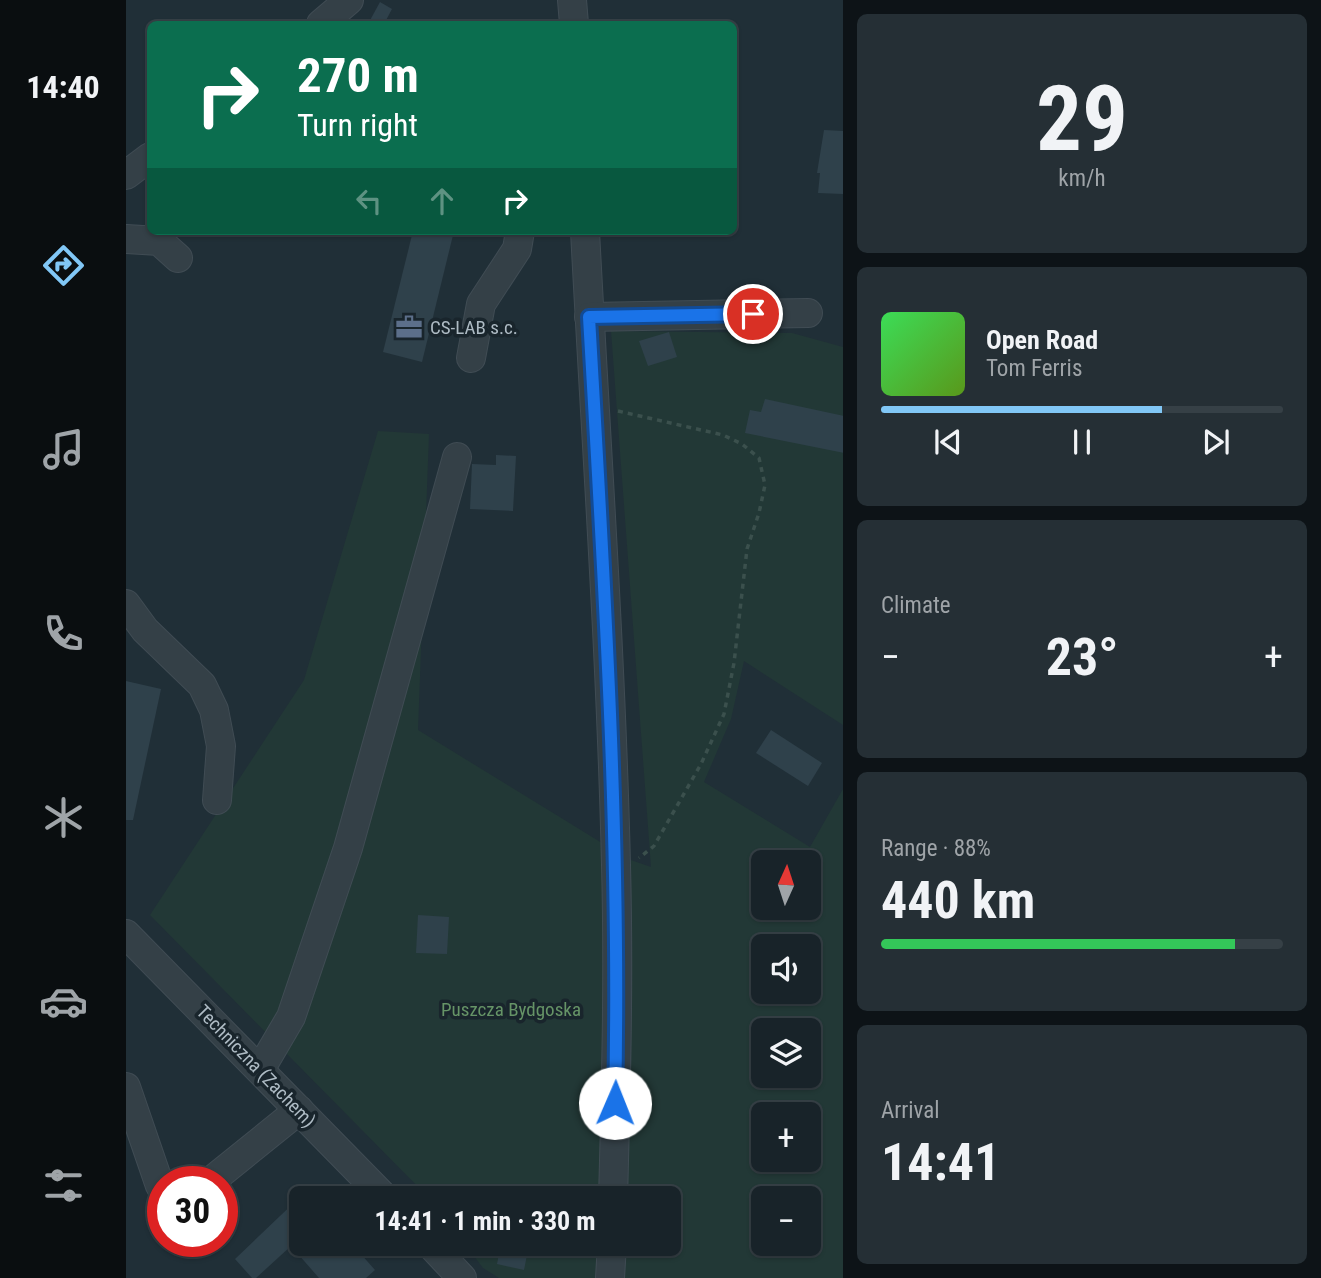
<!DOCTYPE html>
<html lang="en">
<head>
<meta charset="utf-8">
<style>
	body { margin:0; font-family:"Roboto Condensed",sans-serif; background:#252f35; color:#f1f3f6; height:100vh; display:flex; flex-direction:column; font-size:26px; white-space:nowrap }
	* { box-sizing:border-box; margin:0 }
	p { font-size:23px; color:#9fa4a8 }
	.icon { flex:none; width:38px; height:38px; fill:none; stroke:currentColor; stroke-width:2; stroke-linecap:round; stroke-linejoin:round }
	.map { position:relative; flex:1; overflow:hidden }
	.drawer { display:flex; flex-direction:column; gap:14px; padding:14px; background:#0d1317; width:478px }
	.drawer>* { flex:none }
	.banner { position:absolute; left:21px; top:21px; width:590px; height:214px; border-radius:10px; box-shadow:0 2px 5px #0004,0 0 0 2px #364046; background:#0b6e4f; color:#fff; overflow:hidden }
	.needle { width:46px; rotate:3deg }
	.fabs { position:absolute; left:625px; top:850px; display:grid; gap:14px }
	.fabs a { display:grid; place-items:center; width:70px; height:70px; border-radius:10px; background:#182329; box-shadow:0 2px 5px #0004,0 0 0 2px #364046; font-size:35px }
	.speed { position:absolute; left:21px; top:1166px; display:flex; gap:14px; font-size:35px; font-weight:700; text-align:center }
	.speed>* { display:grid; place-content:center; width:91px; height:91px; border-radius:50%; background:#182329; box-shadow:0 2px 5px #0004,0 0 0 2px #364046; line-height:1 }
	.speed .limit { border:10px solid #d22; background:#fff; color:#111 }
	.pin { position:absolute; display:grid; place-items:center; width:60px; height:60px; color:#fff; margin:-30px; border:4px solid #fff; border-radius:50%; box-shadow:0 2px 7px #0007 }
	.me { position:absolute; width:77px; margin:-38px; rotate:1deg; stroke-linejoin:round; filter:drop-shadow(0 0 5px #0008) }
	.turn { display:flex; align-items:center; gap:24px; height:147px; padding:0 35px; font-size:32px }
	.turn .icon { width:91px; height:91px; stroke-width:2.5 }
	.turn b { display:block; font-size:49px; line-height:60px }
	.lanes { display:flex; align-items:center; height:66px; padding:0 35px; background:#0003; justify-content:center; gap:35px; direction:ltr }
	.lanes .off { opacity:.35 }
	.big { font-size:52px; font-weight:700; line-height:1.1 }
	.drawer .tile { flex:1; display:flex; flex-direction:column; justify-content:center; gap:10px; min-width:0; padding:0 24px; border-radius:10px; background:#252f35 }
	.drawer .dial { align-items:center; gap:0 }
	.dial b { font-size:91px; line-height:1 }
	.song { display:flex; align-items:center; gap:21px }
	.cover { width:84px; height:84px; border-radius:10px; background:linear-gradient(135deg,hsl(130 70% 55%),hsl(90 70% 35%)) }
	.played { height:7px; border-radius:4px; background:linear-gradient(90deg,#81c7f6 70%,#364046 70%) }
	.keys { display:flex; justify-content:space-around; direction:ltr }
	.heat { display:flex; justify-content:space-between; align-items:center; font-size:38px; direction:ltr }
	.charge { height:10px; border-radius:5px; background:linear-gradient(90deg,#34c759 88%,#364046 0) }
	.trip { position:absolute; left:163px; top:1186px; width:392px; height:70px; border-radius:10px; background:#182329; box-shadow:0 2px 5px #0004,0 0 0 2px #364046; font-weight:700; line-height:70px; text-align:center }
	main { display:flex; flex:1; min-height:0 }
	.tab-bar { display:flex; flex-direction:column; width:126px; justify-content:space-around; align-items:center; background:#0a0e10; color:#9fa4a8 }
	.tab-bar .icon { width:49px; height:49px }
	.tab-bar .active { color:#81c7f6 }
	.tab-bar b { font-size:32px; color:#f1f3f6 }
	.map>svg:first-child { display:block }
	.green { fill:#223836; fill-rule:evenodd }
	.building { fill:#2f414b }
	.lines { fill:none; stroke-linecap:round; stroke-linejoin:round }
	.minor-casing { stroke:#404c54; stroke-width:30 }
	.path { stroke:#3b504d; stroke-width:3.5; stroke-dasharray:5 5; stroke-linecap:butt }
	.minor { stroke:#344047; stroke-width:28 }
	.route-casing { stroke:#114b97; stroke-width:18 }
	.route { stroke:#1a73e8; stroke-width:12 }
	.labels { text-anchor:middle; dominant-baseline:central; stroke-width:7; stroke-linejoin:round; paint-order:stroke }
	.poi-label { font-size:19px; fill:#aebbc4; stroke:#19252c; text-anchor:start }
	.park-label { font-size:19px; fill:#669467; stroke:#19252c }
	.street-label { font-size:19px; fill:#aebbc4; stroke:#19252c }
</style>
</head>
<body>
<main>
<nav class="tab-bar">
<b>14:40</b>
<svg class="icon active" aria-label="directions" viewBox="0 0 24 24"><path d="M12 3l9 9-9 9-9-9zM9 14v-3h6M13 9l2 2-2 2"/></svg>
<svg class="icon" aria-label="music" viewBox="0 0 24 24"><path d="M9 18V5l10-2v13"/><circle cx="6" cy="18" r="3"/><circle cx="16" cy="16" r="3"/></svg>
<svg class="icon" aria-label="phone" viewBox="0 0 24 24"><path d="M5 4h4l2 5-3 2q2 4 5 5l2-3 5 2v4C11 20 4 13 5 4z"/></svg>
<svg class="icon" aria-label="climate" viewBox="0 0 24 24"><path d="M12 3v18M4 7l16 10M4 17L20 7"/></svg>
<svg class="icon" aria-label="car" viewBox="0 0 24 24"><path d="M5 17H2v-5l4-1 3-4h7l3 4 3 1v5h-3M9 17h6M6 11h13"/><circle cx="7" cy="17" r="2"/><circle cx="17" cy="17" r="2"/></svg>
<svg class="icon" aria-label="filters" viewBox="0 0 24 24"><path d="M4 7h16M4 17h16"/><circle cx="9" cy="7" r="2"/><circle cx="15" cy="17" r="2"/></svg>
</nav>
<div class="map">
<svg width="718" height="1278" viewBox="0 0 718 1278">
	<rect width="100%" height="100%" fill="#202f37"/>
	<path class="green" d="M485,331L666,333L717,347V725L618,661L605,719L578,782L684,847L717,789V1278H373L357,1268L339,1244H542V1199H304L24,915L178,680L252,431L303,434L292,730L502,859L525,867ZM637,863H682V908H637ZM637,947H682V992H637ZM637,1031H682V1076H637ZM637,1115H682V1160H637ZM637,1199H682V1244H637Z"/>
	<g class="building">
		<polygon points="254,2 266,9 258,24 242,24"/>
		<polygon points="698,130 717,131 718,194 692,193 694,173 691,173"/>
		<polygon points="287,231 328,231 296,362 257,352"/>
		<polygon points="543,332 551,357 522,366 513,341"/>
		<polygon points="639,399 718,416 718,453 619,433 624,410 635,412"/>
		<polygon points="370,455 390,456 387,511 344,509 346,464 370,465"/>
		<polygon points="0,681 35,689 7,820 0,820"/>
		<polygon points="645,730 696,763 682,786 630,753"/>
		<polygon points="292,915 323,917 321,954 290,953"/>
		<polygon points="175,1196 175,1244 226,1244 249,1270 240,1278 193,1278 165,1246 130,1278 126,1278 109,1259"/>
		<polygon points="375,1244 402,1250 398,1270 371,1264"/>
	</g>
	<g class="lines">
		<defs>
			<g id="minor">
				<polyline points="446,0 448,24"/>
				<polyline points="195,24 223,0"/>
				<polyline points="0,175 24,157"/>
				<path d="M459,231C470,442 485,654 490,865C493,976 490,1088 487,1199"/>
				<polyline points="0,239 33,241 52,258"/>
				<polyline points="463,317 682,313"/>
				<polyline points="345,358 355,304 391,249 394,231"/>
				<polyline points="0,604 19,630 76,685 88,710 95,746 91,800"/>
				<polyline points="0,934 260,1199"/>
				<polyline points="134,1070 165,1017 222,848 331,457"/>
				<polyline points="0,1087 34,1186 37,1188"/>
				<polyline points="85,1181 173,1110"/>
				<polyline points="304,1244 336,1278"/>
				<polyline points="484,1278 486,1244"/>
			</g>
		</defs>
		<use href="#minor" class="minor-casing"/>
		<polyline class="path" points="492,411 597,435 616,444 633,458 639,485 633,513 621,549 608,663 598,714 575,764 528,846 513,858"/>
		<use href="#minor" class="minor"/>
	</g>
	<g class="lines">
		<defs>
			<path id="route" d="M489,1103C495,841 478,579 463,317L627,314"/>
		</defs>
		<use href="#route" class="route-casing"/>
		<use href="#route" class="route"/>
	</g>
	<defs>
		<symbol id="office-bare" viewBox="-9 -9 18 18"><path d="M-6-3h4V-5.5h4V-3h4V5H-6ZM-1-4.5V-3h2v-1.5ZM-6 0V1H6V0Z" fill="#5c6f8a" stroke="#19252c" stroke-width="2.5" paint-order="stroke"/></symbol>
	</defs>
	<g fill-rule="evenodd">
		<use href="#office-bare" x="264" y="308" width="38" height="38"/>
	</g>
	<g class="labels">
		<g class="poi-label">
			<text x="304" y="327">CS-LAB s.c.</text>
		</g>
		<g class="park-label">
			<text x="385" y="1009">Puszcza Bydgoska</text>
		</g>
		<g class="street-label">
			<text transform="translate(130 1066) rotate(46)">Techniczna (Zachem)</text>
		</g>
	</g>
</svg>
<div class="fabs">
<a><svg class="needle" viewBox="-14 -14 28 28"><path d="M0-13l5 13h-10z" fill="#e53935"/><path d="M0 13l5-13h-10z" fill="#9fa4a8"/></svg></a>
<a><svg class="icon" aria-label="sound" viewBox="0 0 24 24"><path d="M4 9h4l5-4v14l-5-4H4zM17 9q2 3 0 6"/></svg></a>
<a><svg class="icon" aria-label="layers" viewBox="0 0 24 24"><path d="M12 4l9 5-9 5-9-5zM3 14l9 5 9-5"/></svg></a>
<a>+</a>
<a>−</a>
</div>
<div class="speed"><div class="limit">30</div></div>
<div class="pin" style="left:627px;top:314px;background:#d93025"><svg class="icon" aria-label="arrive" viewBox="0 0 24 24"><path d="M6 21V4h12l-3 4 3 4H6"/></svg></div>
<svg class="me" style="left:489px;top:1103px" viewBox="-20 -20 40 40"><circle r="19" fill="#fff"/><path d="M0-13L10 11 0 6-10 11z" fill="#1a73e8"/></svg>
<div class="trip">14:41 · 1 min · 330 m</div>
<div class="banner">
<div class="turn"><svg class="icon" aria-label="right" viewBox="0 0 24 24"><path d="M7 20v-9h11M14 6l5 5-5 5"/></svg><div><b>270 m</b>Turn right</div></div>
<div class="lanes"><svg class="icon off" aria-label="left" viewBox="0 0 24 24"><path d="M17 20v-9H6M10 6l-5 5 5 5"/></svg><svg class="icon off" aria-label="ahead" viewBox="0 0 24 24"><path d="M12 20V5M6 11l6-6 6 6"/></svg><svg class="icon" aria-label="right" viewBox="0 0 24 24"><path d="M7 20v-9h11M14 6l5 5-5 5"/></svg></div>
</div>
</div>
<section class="drawer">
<div class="tile dial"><b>29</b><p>km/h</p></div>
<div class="tile">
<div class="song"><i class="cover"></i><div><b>Open Road</b><p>Tom Ferris</p></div></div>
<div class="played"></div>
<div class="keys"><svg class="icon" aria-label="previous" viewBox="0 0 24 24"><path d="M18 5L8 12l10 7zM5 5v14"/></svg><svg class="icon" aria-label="pause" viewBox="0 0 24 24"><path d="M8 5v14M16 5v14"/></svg><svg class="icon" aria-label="next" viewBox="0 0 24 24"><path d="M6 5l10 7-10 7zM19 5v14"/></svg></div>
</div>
<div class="tile"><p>Climate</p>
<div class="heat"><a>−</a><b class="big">23°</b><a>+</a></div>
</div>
<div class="tile"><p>Range · 88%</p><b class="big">440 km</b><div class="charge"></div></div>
<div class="tile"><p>Arrival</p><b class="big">14:41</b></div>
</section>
</main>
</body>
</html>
